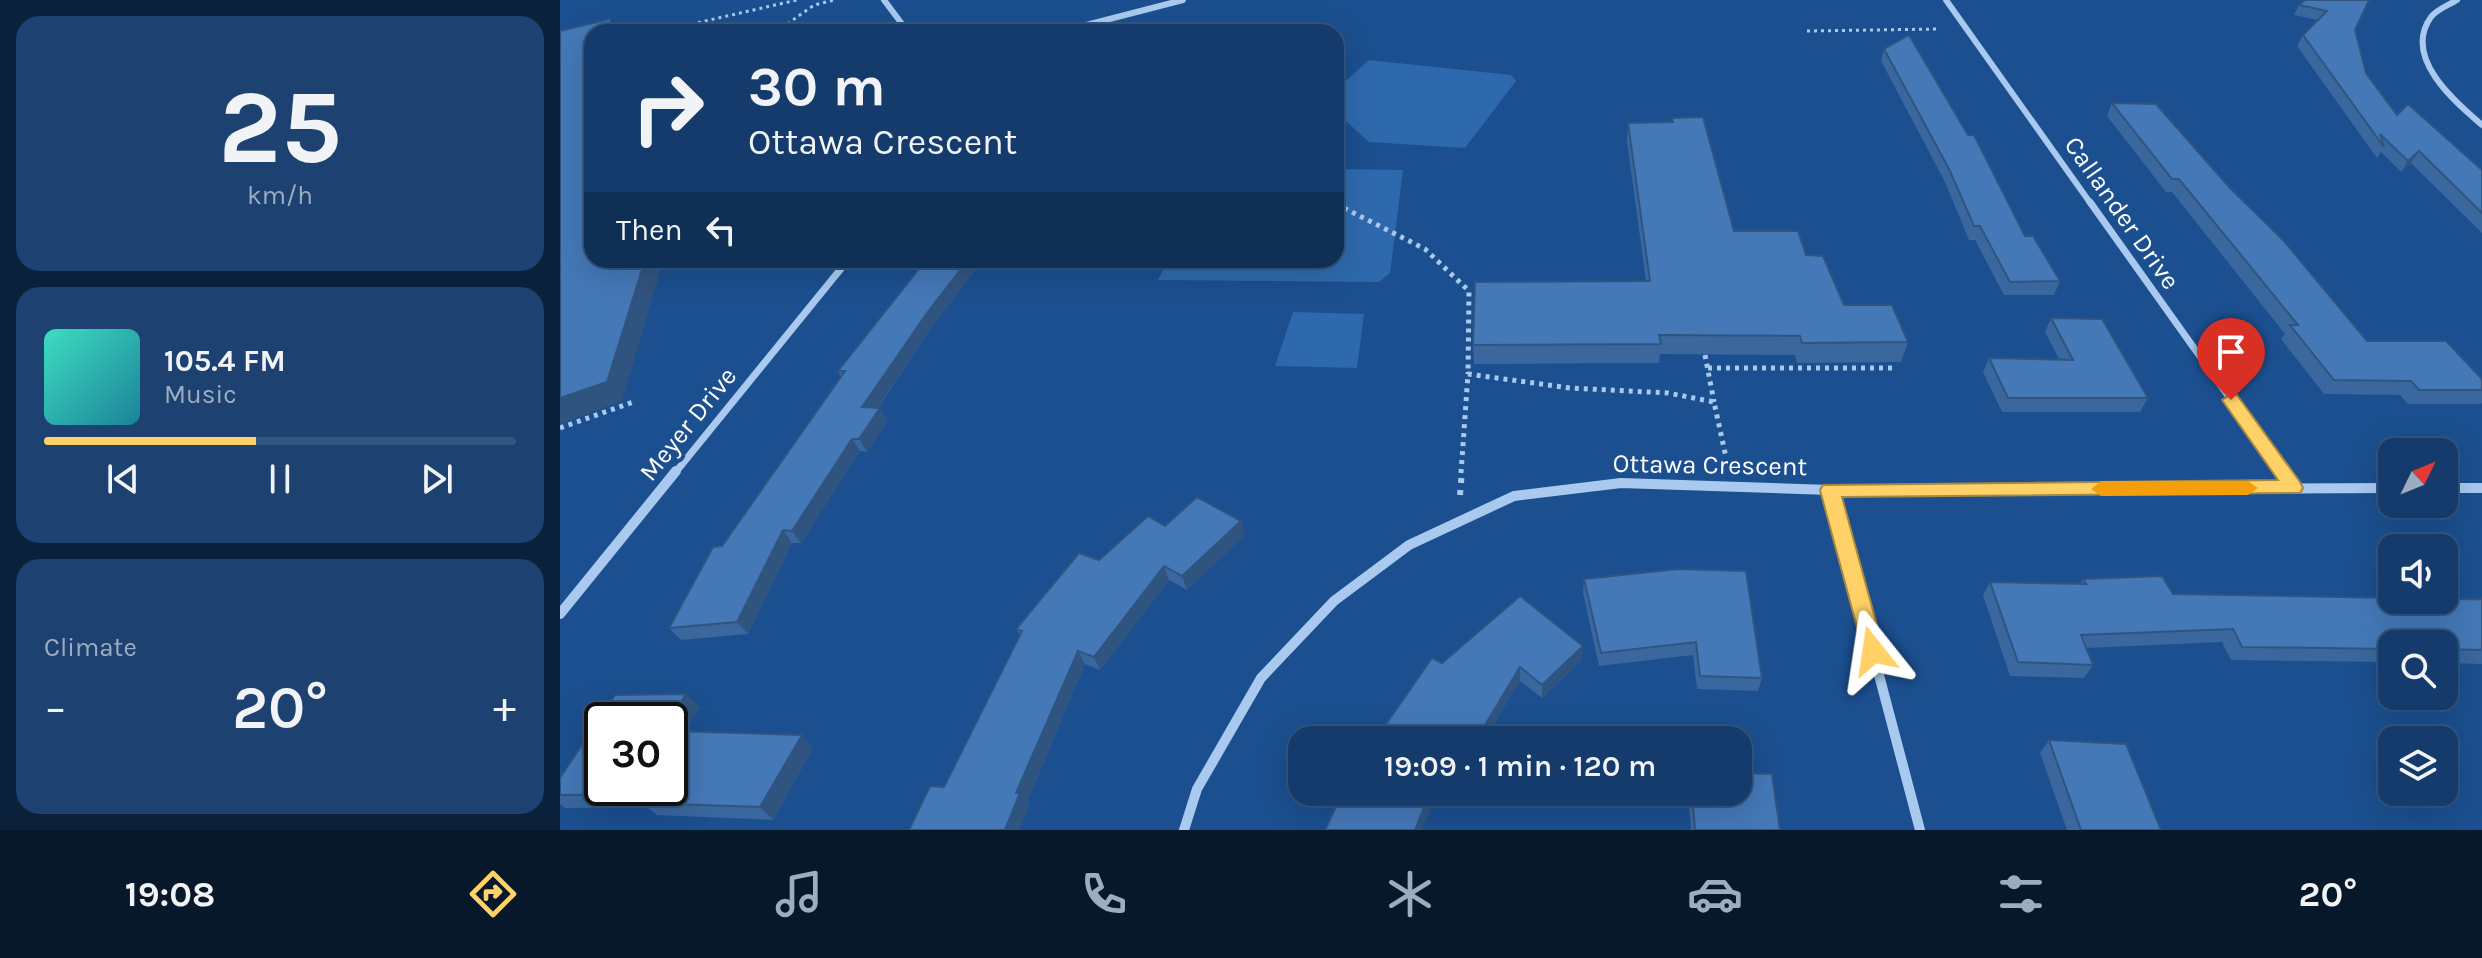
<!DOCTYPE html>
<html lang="en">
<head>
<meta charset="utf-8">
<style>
	body { margin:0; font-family:Karla,sans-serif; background:#1d4271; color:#f1f3f6; height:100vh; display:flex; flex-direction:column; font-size:30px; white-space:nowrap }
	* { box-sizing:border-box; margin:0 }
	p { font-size:26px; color:#9dadc1 }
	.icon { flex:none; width:44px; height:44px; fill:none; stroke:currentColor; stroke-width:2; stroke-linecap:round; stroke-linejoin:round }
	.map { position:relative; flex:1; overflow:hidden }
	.drawer { display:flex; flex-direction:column; gap:16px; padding:16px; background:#0b203b; width:560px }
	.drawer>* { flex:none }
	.top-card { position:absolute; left:24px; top:24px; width:760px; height:244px; border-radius:24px; box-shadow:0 8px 32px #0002,0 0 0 2px #33557e; background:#143b6b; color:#f1f3f6; overflow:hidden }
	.needle { width:52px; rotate:47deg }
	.buttons { position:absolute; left:1818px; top:438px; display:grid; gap:16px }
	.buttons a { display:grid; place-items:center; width:80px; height:80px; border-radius:16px; background:#143b6b; box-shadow:0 8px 32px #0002,0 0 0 2px #33557e; font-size:40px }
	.speed { position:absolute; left:24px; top:702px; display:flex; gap:16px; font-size:40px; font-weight:700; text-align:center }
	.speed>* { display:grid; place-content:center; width:104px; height:104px; border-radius:50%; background:#143b6b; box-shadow:0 8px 32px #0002,0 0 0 2px #33557e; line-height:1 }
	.speed .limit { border:4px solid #111; border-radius:12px; background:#fff; color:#111 }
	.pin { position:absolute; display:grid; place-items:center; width:68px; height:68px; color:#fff; margin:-82px -34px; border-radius:50% 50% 50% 0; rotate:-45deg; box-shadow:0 0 8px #0007 }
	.pin .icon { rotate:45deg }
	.me { position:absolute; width:88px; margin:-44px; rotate:345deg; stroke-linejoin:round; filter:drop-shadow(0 0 6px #0008) }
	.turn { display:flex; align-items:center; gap:28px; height:168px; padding:0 32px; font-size:36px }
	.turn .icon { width:104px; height:104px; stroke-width:2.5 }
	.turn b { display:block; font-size:56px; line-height:68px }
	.then { display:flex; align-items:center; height:76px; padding:0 32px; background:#0003; gap:16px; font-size:30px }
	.big { font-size:60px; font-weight:600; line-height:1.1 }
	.drawer .card { flex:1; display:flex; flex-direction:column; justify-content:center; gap:12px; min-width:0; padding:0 28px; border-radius:24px; background:#1d4271 }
	.drawer .dial { align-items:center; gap:0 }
	.dial b { font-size:104px; line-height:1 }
	.song { display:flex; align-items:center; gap:24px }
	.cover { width:96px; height:96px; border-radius:12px; background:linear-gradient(135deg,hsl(170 70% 55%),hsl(190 70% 35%)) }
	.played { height:8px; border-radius:4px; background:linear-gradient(90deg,#ffd166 45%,#33557e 45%) }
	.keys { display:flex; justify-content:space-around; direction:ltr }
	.heat { display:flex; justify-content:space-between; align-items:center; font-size:44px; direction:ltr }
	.trip { position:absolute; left:728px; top:726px; width:464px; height:80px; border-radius:24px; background:#143b6b; box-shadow:0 8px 32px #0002,0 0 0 2px #33557e; font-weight:600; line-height:80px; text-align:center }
	.tabs { display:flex; height:128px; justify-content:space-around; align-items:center; background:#08182b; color:#9dadc1 }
	.tabs .icon { width:56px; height:56px }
	.tabs .current { color:#ffd166 }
	.tabs b { font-size:36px; color:#f1f3f6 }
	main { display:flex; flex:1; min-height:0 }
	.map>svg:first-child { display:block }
	.green { fill:#2e69ad }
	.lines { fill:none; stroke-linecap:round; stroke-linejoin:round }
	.path-far2 { stroke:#a9c9ee; stroke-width:3; stroke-dasharray:3 4; stroke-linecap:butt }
	.path-far1 { stroke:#a9c9ee; stroke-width:5; stroke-dasharray:4 5; stroke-linecap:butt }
	.path { stroke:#a9c9ee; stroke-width:6; stroke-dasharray:5 7; stroke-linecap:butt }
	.street-far2 { stroke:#a9c9ee; stroke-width:6 }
	.street-far1 { stroke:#a9c9ee; stroke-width:7 }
	.street { stroke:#a9c9ee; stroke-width:10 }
	.wall { fill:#3a679d }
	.shaded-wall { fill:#305480 }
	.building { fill:#4478b7; stroke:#305480; stroke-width:2 }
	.route { fill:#ffd166; stroke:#a68842; stroke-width:2 }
	.slow { fill:#f59e0b }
	.labels { text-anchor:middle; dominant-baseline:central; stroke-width:8; stroke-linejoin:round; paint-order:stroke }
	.street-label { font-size:26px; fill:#fff; stroke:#1b4f8f }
</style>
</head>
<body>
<main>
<section class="drawer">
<div class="card dial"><b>25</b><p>km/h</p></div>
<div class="card">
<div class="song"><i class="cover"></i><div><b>105.4 FM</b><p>Music</p></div></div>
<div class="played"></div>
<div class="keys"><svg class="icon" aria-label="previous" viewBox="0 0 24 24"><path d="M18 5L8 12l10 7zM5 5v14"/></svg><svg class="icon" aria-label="pause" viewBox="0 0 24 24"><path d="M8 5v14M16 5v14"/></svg><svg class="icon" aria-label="next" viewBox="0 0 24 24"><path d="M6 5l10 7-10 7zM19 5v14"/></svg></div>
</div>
<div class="card"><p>Climate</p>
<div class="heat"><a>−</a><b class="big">20°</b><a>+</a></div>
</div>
</section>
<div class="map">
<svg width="1922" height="830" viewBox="0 0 1922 830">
	<rect width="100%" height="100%" fill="#1b4f8f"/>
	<g class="green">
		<polygon points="809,60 951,75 956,81 905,148 809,142 776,112 776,90"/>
		<polygon points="776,169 843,170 830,273 819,282 598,280 608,260 776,260"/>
		<polygon points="733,312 804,314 797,368 715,366"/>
	</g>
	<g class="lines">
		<g class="path-far2">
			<polyline points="1247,31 1378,29"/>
			<polyline points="97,32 237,0"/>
			<polyline points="216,32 254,5 274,0"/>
		</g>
		<g class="path-far1">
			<polyline points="776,204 865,249 909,291 908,374"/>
			<polyline points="1145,355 1154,402"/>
			<polyline points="1148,368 1336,368"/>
			<polyline points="0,428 76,401"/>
			<polyline points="901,473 908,374 1010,388 1108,393 1154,402 1167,462"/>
		</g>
		<polyline class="path" points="900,495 902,471"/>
		<g class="street-far2">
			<polyline points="324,0 348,32"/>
			<polyline points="1386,0 1531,204"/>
			<path d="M1897,0C1889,5 1877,9 1871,17C1842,57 1895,102 1922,125"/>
			<polyline points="499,32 623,0"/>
		</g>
		<g class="street-far1">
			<polyline points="1530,202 1723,473"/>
			<polyline points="115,473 288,260"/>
		</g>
		<g class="street">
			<polyline points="1722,471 1734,488"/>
			<polyline points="1884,488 1922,488"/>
			<polyline points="1270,490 1360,830"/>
			<polyline points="0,614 116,471"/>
			<polyline points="624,830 637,789 701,678 774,601 849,545 954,496 1061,483 1270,490 1832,488"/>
		</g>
	</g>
	<g class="wall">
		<polygon points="1809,0 1795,30 1806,73 1837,115 1922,170 1922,233 1851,163 1841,172 1821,152 1817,158 1737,46 1743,35 1758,20 1734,15 1739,5"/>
		<polygon points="1324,49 1500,281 1494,295 1444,295 1415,240 1409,240 1385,182 1321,61"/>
		<polygon points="1552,103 1670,188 1807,341 1922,379 1922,403 1921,404 1848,404 1840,395 1764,394 1721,339 1725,334 1612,192 1606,192 1547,116"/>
		<polygon points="1112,118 1174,231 1246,255 1284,305 1348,342 1341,362 1237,363 1235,355 1100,354 1099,363 914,364 913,345 1086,281 1067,141 1068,123 1111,122"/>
		<polygon points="366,260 426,260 421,269 416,269 373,325 318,408 320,408 327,421 307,452 300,451 241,543 232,543 188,634 121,640 109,628 162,546 281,377 278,371"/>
		<polygon points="1491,318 1588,398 1580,412 1442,412 1423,372 1429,358 1499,359 1485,332"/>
		<polygon points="605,526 685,535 627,590 609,580 540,670 525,664 467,802 469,806 459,830 349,830 384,787 460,636 456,629 539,560"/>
		<polygon points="1024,579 1202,678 1198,691 1137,689 1133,655 1039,666 1023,593"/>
		<polygon points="1523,579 1613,594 1922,599 1922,664 1884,663 1884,644 1832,644 1832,662 1671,660 1662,642 1526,648 1533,665 1524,678 1450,676 1423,595 1430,582 1520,584"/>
		<polygon points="1022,660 982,698 960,681 924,740 807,740 815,740 882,663"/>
		<polygon points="140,707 125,731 253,748 213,820 97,815 87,807 5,808 0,804 0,778"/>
		<polygon points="1489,740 1601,830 1507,830 1480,753"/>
		<polygon points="1128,792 1178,792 1220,830 1131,830"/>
	</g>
	<g class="shaded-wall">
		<polygon points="1859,151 1851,163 1841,172 1848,161"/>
		<polygon points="85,260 110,260 103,262 62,401 0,424 0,398"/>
		<polygon points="408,260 413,260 416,269 373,325 309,420 302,407 367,313"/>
		<polygon points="417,260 426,260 421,269"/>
		<polygon points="320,408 327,421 307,452 299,439"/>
		<polygon points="292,439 300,451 241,543 232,531"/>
		<polygon points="681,521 685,535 627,590 622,576"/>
		<polygon points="223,530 232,543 188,634 177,622"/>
		<polygon points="604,566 609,580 540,670 534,657"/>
		<polygon points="1023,646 1022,660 982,698 982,685"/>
		<polygon points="518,651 525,664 467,802 469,806 459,830 445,830 456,793"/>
		<polygon points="960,667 960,681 924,740 916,740"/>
		<polygon points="126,694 140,707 118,744 110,736 110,720"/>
		<polygon points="242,735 253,748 213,820 200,807"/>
		<polygon points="870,792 877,792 862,830 855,830"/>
	</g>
	<g class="building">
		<polygon points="1745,0 1809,0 1795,30 1806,73 1837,115 1848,104 1922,170 1922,213 1859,151 1848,161 1820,134 1824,147 1743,35 1767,11 1739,5"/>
		<polygon points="50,19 54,32 32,32 32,260 85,260 47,382 0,398 0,31"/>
		<polygon points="1349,35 1408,135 1414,135 1465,236 1473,236 1500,281 1450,282 1420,226 1414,226 1389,169 1324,49"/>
		<polygon points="1552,103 1596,104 1670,188 1723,240 1807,341 1886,341 1922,379 1922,390 1859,390 1851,381 1774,380 1730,325 1738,325 1619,179 1612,179"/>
		<polygon points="1143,117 1174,231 1238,231 1246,255 1263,256 1284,305 1332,305 1348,342 1242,343 1240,336 1099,335 1101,344 913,345 915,282 1090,281 1068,123 1113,122 1112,118"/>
		<polygon points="366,260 408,260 367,313 302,407 320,408 299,439 292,439 232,531 223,530 177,622 109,628 153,547 162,546 285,371 278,371"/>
		<polygon points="1491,318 1542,319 1588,398 1448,398 1429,358 1513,360"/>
		<polygon points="637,497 681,521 622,576 604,566 534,657 518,651 456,793 460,793 445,830 349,830 370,786 384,787 462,631 456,629 519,553 539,560 588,516 605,526"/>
		<polygon points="1118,569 1186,571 1202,678 1140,676 1136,642 1041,653 1024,579"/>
		<polygon points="1602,576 1613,594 1832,598 1832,600 1922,599 1922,650 1884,649 1884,644 1832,644 1832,649 1682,647 1673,629 1521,635 1533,665 1458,662 1430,582 1526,584 1523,579"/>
		<polygon points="960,596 1023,646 982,685 960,667 916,740 897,740 892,738 891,740 807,740 809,738 815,740 872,658 882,663"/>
		<polygon points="126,694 110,720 42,720 42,788 110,788 110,731 242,735 200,807 82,803 88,794 0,795 0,778 55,695"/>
		<polygon points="1489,740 1566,744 1601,830 1521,830"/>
		<polygon points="1178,773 1212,774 1220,830 1135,830 1132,792 1178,792"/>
		<polygon points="783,792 870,792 855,830 765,830"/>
	</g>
	<polygon class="route" points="1671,394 1677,395 1740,482 1743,488 1740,493 1282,497 1324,651 1321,657 1305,657 1260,490 1263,485 1718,480 1662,400"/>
	<polygon class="slow" points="1541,481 1688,481 1698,488 1688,495 1541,496 1531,489"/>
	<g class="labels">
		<g class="street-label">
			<text transform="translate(1562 213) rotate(55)">Callander Drive</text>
			<text transform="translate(128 424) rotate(-51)">Meyer Drive</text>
			<text transform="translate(1150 465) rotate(1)">Ottawa Crescent</text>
		</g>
	</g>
</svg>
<div class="buttons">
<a><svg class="needle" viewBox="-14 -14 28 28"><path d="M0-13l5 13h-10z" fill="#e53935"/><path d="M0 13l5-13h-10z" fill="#9dadc1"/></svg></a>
<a><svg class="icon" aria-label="sound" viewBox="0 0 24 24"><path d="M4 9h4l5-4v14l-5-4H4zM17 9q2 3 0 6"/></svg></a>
<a><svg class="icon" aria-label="search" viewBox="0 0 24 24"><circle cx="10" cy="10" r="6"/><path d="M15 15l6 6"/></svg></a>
<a><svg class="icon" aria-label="layers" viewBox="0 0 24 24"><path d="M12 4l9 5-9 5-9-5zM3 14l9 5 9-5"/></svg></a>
</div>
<div class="speed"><div class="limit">30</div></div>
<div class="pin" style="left:1671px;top:400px;background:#d93025"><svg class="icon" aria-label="arrive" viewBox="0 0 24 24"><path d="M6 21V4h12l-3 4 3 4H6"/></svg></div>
<svg class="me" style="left:1313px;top:651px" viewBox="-20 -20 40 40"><path d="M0-17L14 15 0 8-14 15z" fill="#ffd166" stroke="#fff" stroke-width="4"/></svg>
<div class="trip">19:09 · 1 min · 120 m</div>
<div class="top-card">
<div class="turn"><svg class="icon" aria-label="right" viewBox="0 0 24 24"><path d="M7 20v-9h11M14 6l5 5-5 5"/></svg><div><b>30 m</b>Ottawa Crescent</div></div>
<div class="then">Then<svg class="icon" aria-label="left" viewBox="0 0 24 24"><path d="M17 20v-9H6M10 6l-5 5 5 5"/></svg></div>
</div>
</div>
</main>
<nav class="tabs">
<b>19:08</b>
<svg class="icon current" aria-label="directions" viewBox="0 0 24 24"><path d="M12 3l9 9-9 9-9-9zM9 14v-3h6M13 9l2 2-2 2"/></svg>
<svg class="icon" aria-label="music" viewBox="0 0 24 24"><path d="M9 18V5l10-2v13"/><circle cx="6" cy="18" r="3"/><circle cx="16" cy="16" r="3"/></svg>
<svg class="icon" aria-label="phone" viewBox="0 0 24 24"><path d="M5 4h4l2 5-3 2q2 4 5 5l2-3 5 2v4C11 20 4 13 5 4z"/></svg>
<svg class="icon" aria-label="climate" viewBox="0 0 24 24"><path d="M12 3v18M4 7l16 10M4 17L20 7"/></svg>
<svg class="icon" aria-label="car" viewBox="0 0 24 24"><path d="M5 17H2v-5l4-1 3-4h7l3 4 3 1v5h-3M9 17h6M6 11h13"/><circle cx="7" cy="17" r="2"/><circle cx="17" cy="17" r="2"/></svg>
<svg class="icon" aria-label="filters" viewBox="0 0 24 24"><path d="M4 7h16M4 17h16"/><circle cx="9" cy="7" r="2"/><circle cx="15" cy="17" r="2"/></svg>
<b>20°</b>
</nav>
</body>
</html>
